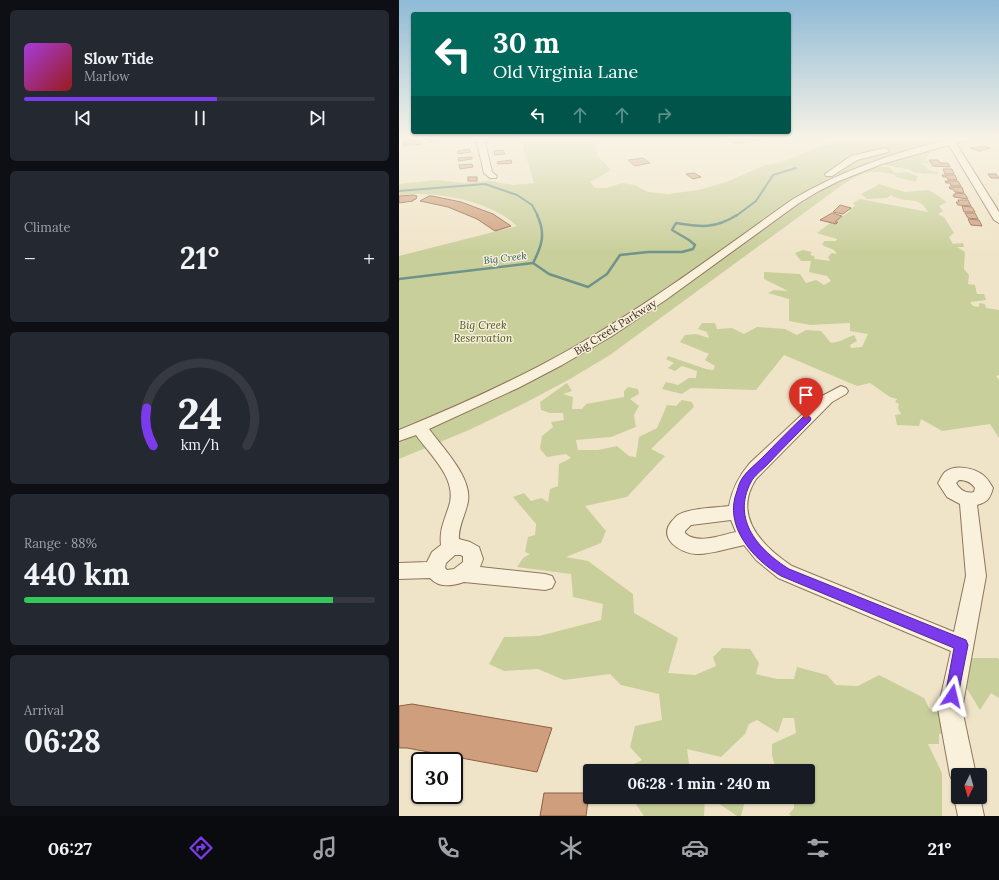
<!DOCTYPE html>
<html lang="en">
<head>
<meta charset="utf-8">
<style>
	body { margin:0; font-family:Lora,serif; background:#242831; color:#f1f3f6; height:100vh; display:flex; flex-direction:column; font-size:15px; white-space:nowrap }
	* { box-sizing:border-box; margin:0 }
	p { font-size:13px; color:#9ea1a6 }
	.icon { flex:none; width:22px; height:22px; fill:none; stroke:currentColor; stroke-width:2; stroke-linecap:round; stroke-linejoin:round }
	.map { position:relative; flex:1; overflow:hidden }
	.side { display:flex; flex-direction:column; gap:10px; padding:10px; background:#0d0f14; width:399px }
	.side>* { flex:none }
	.banner { position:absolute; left:12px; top:12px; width:380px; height:122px; border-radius:4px; box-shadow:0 1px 3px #0004; background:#00695c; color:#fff; overflow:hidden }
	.needle { width:26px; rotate:185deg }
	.tools { position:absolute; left:552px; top:768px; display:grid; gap:8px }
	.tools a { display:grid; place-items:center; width:36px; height:36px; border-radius:4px; background:#171b24; box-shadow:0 1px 3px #0004; font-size:20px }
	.speed { position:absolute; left:12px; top:752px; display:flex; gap:8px; font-size:20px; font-weight:700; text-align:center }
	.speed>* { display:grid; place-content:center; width:52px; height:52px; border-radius:50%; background:#171b24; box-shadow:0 1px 3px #0004; line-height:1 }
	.speed .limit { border:2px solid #111; border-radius:6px; background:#fff; color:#111 }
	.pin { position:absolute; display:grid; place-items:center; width:34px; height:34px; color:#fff; margin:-41px -17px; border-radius:50% 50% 50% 0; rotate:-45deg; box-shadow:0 0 4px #0007 }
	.pin .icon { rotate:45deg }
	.me { position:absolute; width:44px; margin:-22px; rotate:10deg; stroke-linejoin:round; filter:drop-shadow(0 0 3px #0008) }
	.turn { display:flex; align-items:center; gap:14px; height:84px; padding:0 16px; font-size:18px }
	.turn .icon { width:52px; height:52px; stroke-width:2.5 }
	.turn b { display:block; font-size:28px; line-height:34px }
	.lanes { display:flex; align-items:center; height:38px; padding:0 16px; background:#0003; justify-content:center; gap:20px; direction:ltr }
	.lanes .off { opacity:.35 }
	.big { font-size:30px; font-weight:700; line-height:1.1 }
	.side .card { flex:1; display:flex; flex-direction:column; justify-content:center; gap:6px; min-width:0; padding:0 14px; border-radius:6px; background:#242831 }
	.side .dial { align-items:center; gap:0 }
	.dial svg { height:104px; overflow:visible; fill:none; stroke:#363941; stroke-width:7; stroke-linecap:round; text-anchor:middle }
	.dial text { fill:#f1f3f6; stroke:none }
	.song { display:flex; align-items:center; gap:12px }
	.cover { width:48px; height:48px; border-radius:6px; background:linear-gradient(135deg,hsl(280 70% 55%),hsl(0 70% 35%)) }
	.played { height:4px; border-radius:2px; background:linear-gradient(90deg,#7c3aed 55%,#363941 55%) }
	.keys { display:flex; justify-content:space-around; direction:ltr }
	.heat { display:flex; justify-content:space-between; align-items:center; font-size:22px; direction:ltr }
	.charge { height:6px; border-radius:3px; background:linear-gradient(90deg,#34c759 88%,#363941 0) }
	.trip { position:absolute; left:184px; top:764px; width:232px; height:40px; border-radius:4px; background:#171b24; box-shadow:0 1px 3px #0004; font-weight:700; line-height:40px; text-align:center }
	.dock { display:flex; height:64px; justify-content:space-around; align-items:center; background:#090b0e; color:#9ea1a6 }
	.dock .icon { width:28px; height:28px }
	.dock .on { color:#7c3aed }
	.dock b { font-size:18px; color:#f1f3f6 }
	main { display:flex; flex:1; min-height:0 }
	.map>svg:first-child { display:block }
	.green { fill:#c9cf9b }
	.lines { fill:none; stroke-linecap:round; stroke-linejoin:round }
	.stream-far1 { stroke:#6f938a; stroke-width:2 }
	.stream { stroke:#6f938a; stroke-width:2.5 }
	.building { fill:#cf9f7d; stroke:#8d5f41 }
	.minor-casing { stroke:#8d765c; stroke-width:2 }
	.minor { fill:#faf1dc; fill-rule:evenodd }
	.route { fill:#7c3aed; stroke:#51269a }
	.labels { text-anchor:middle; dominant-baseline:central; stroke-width:3; stroke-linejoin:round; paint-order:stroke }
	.far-water-label { font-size:10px; font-style:italic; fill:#2f5d5a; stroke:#f7eed8 }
	.park-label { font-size:11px; font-style:italic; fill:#4d5a26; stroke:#f7eed8 }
	.street-label { font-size:11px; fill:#3d2e20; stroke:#f7eed8 }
</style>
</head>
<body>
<main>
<section class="side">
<div class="card">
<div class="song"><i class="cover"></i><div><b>Slow Tide</b><p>Marlow</p></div></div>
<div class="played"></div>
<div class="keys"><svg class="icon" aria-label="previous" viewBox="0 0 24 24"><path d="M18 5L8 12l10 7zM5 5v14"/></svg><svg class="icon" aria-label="pause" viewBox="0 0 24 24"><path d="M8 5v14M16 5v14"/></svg><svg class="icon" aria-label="next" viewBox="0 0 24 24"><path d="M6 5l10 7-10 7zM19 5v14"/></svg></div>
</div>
<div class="card"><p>Climate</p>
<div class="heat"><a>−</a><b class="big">21°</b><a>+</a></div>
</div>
<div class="card dial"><svg viewBox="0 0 100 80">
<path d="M14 69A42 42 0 1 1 86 69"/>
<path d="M14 69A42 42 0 0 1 9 40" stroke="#7c3aed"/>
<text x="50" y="56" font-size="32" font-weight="700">24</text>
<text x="50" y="72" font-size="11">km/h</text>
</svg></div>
<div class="card"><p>Range · 88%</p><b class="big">440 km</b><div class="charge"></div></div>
<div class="card"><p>Arrival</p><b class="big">06:28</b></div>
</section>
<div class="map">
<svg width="600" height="816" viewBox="0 0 600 816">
	<rect width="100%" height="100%" fill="#f0e4c8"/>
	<g class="green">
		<path d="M134,138H194L199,156L212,170L191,182L197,188H207L223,183L236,185L249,192L269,194L300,190L327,182L366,165L383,162L417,148L448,138H584L532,150L533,151L527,157L528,160H524L529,161V163H522L529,169L528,170L539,172V174L516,173L509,169L490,166L486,164L478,167H490L496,173L508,172L519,176L517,182L497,177L495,174C488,174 480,171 473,172C461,172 449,182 439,188L211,355L171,379L124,404L70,430L0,459V256L118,226C90,200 37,191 0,195V184L38,180L64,183L92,181L114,185L135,183L122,140Z"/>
		<path d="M480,184L506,192L530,190L548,202L540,206L544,211L539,214L545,217L555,233L550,237L554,244L564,243L565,247H558L566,252L565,269L570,275L569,284L576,285L578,294H585L587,300L571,302L574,306L580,307V303L586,304L587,308L600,310V375L597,376L600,380V438L591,424L543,431L522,419L520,426L498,425L496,415L502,414L499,408L500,404L496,402L498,399L491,397L471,383L458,386L385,355L357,390L292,388L283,394L263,389L267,382L279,385L290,378H297L298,371L283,366L276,371L269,368L275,363L267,359L269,356L307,369L314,370L316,366L306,360L310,354L281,342L286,335L297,334L310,338L308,332L299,329L303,323H316L318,329L333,328L345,334L358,327L386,329L398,335L407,330L422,331L432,343C445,341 444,339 455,335L458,341L451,345L452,348L463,347L469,334L451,331V323L411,325L390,321V299L369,293L375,290L389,291L365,279V272L401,274L407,283L417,280L425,285L432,281L428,276L410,272L412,261H402L396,253L404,250L413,252L411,255L415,256L416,259L431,261L429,257L433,253L438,254L435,250L423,245L425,241H437L438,239L418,233L431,223L437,224L440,222L438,220L451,211L450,209L456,206L454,203L461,199L529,212C520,194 507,205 492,195L488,198L468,199L462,194C468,190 474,189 480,184Z"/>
		<polygon points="168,383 173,391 164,394 174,397 173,409 183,409 187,404 225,397 225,391 229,387 239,389 240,394 231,399 240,406 235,415 237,427 212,437 177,440 179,450 199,450 218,446 230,456 237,457 240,437 258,428 268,405 277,406 283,400 293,402 295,407 252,449 266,456 228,497 186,506 207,531 202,543 167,557 189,561 234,594 235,613 279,638 269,673 296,675 317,666 314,657 323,648 351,649 360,663 357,674 378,679 395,679 398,667 428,675 437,685 459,686 480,675 525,698 530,708 539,713 546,721 544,733 540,734 540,744 529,744 543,773 543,816 392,816 390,814 395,808 395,797 409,797 409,771 377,771 373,755 373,744 397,733 395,718 384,718 379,733 358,720 350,724 346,734 322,757 288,749 291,771 232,771 235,764 243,760 231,747 236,726 263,720 260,694 222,685 211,674 165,680 139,669 105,671 90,664 105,637 140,636 202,620 204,604 174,597 172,574 118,567 124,558 131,554 126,552 129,537 136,535 137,524 114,497 125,493 132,501 142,498 149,502 151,489 159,486 160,464 172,458 167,454 148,457 141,449 143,436 154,427 152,422 165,420 164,413 151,413 142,410 141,402"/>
		<polygon points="569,658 599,658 600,660 600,698 592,693 581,710 563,681"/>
		<polygon points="236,797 306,797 305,816 245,816 234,800"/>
		<polygon points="310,797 347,797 342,816 338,816"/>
	</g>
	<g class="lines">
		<g class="stream-far1">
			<polyline points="0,191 86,184 118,195 133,205 139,216"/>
			<polyline points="337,216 357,201 374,175 397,168"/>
		</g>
		<g class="stream">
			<path d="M134,263L150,274L189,287L208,274L221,255L249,252H283L294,249L296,245L290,240L273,230L277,223C302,227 316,229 338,215"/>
			<path d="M0,279L134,263C143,246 147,233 138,215"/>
		</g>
	</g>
	<g class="building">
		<polygon points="3,138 21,138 23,144 5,146"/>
		<polygon points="26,138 39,138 40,140 30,142 29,139 26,140"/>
		<polygon points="327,138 361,138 363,139 337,144"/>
		<polygon points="585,146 592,148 580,151 571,148"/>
		<polygon points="70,149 72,152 59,154 59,151"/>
		<polygon points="104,150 106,154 96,155 95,151"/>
		<polygon points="73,157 73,159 60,161 59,158"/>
		<polygon points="244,158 251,163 236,166 229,160"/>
		<polygon points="112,160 113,163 99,164 98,162"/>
		<polygon points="530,160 539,160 541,163 549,163 551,167 534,166"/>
		<polygon points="73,164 74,167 61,169 60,165"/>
		<polygon points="544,169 553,169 555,174 546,174"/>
		<polygon points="295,173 302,177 294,179 287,174"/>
		<polygon points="589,174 597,174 600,178 592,178"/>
		<polygon points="543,175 556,175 558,180 549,180 548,177 544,177"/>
		<rect x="69" y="177" width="9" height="4"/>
		<polygon points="546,181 559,181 562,186 552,186 551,183 547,183"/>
		<polygon points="550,187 563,187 565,193 556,192 554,189 551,189"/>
		<polygon points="556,193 566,194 569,199 555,197 554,195 556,195"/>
		<polygon points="14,195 18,196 17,199 14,200 14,201 0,203 0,196"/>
		<polygon points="30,196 33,196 62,202 94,214 112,226 96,231 78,219 49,207 21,201"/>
		<polygon points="559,200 569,200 572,206 559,205 557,202 560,202"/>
		<polygon points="441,205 452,208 444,214 434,212"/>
		<polygon points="563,206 573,207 576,212 565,212"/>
		<polygon points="433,213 443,216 436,222 439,222 437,224 421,220"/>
		<polygon points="566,213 576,213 579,219 569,218"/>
		<polygon points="569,219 580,220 583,226 572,225"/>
		<polygon points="13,704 153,728 138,772 8,748 0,748 0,706"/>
		<polygon points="145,793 190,793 187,816 141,816"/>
	</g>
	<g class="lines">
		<defs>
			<g id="minor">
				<polygon points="77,138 85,138 93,172 98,176 97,178 91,178 85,173"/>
				<path d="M546,138H573L572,140L557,143L600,212V223L595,220L550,145L483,164L440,181L420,191L400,203L268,299L213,336L163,365L119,388L30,429C43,447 73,477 69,501C67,514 59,526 60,539L71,542L80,547L84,559L81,567L146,574L153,576L156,582L153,588L146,590L65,582C54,586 40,588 31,578L0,579V563L28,562L33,552L42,545C40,530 46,519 50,506C59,479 31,455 17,435L0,441V430C59,406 119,379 175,347C252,303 322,250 394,199C442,171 493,153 548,140ZM56,555H61L64,556V562L55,569L48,570L46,568L47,563Z"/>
				<polygon points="486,148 490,150 489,152 458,160 433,176 427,176 426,174 452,156"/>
				<path d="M442,386L447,388L449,391L447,394L433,402L357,479C333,516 363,546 393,566L555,632L567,576L561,504L548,497L539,483C541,480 543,475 546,472C556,464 575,468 584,475C589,479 591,483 594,488C591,498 589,502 578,505L587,576L563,709L577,775H559V785L555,784L551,775L539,709L552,651L379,578L357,560L345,545C332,548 308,555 297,554C281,553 258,538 273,521C275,519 277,516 279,515C291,508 316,508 330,506C333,489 340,476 351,463L423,396ZM560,480C567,480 572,482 576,488L575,492C567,494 561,490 557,483ZM332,520L337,532C322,535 298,545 286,533V531L292,525Z"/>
				<polygon points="559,788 559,797 581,797 585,816 559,816 555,797"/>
			</g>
		</defs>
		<use href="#minor" class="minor-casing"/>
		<use href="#minor" class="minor"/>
	</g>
	<linearGradient id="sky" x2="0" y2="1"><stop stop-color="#8fbad6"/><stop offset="0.55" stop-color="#f8f3e6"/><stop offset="1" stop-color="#f8f3e6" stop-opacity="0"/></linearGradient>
	<rect width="600" height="252" fill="url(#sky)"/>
	<path class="route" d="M407,416L411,417L412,419L411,421C397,435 382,450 368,465C363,470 355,476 352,482C332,520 360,550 390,569L567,640L569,645L558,701L553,703L548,701L546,696L555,648L382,576C354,559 324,526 338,491C339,487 341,481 344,477C349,470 357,464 363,458C377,444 390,430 404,417Z"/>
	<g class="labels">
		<g class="far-water-label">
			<text transform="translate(106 258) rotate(-7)">Big Creek</text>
		</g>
		<g class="park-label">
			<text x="84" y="325">Big Creek<tspan x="84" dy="13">Reservation</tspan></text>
		</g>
		<g class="street-label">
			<text transform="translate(216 327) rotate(-32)">Big Creek Parkway</text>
		</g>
	</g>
</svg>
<div class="tools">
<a><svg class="needle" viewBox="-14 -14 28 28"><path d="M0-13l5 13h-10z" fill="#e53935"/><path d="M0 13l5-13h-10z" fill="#9ea1a6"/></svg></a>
</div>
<div class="speed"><div class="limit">30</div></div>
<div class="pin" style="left:407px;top:419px;background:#d93025"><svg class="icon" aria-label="arrive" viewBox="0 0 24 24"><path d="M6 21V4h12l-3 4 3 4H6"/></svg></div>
<svg class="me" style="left:553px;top:696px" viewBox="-20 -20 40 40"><path d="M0-17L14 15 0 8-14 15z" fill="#7c3aed" stroke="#fff" stroke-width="4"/></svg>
<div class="trip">06:28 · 1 min · 240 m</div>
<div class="banner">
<div class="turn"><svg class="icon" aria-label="left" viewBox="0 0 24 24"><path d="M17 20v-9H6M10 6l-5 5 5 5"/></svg><div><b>30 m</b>Old Virginia Lane</div></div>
<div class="lanes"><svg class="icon" aria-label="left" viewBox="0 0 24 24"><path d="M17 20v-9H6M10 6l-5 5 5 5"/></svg><svg class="icon off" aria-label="ahead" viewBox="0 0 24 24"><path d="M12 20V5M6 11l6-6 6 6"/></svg><svg class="icon off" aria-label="ahead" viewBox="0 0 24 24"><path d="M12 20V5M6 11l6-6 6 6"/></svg><svg class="icon off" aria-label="right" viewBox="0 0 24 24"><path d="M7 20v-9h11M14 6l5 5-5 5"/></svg></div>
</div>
</div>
</main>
<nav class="dock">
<b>06:27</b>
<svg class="icon on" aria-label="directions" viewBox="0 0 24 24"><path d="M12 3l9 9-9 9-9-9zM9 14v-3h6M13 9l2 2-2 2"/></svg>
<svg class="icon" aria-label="music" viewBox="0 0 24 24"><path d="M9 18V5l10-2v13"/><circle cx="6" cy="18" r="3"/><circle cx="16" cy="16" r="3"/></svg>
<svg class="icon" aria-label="phone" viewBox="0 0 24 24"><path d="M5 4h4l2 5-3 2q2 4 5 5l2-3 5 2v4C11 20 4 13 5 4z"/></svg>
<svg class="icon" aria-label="climate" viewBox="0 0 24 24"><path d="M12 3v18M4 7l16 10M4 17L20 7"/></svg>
<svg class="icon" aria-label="car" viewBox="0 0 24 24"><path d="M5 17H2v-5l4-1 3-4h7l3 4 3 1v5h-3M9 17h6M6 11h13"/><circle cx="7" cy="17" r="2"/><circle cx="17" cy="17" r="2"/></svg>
<svg class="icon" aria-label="filters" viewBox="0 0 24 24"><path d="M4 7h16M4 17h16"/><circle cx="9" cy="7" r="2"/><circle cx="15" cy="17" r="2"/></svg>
<b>21°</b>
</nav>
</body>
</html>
